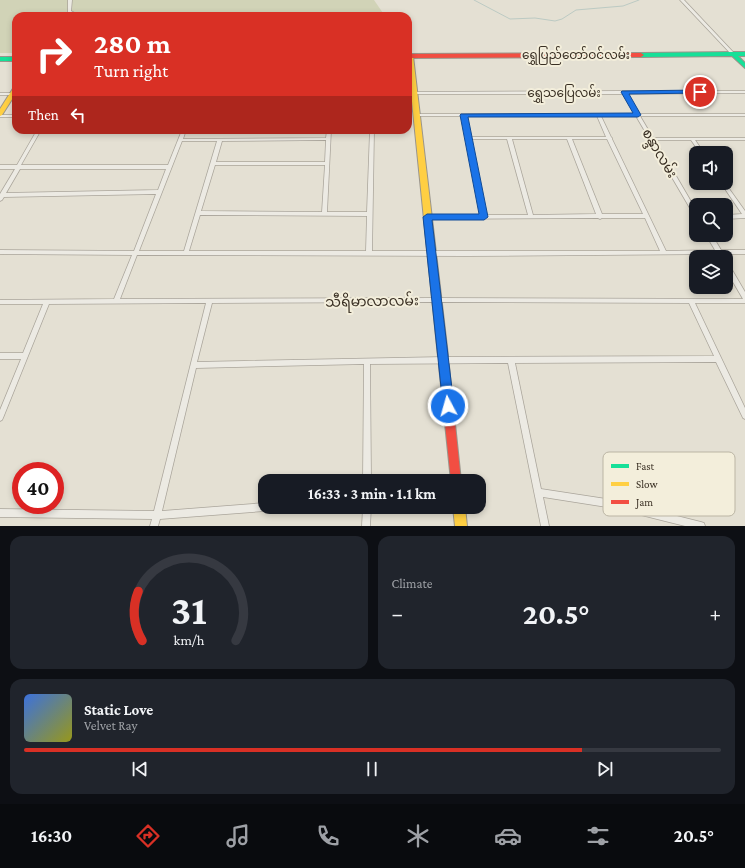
<!DOCTYPE html>
<html lang="en">
<head>
<meta charset="utf-8">
<style>
	body { margin:0; font-family:"Crimson Pro","Noto Sans Myanmar",serif; background:#20242c; color:#f1f3f6; height:100vh; display:flex; flex-direction:column; font-size:15px; white-space:nowrap }
	* { box-sizing:border-box; margin:0 }
	p { font-size:13px; color:#9ea1a6 }
	.icon { flex:none; width:22px; height:22px; fill:none; stroke:currentColor; stroke-width:2; stroke-linecap:round; stroke-linejoin:round }
	.map { position:relative; height:526px; overflow:hidden }
	.side { display:flex; flex-direction:column; gap:10px; padding:10px; background:#0d0f14; flex:1 }
	.side>* { flex:none }
	.hud { position:absolute; left:12px; top:12px; width:400px; height:122px; border-radius:12px; box-shadow:0 2px 6px #0003; background:#d93025; color:#fff; overflow:hidden }
	.fabs { position:absolute; left:689px; top:146px; display:grid; gap:8px }
	.fabs a { display:grid; place-items:center; width:44px; height:44px; border-radius:8px; background:#171b24; box-shadow:0 2px 6px #0003; font-size:20px }
	.speed { position:absolute; left:12px; top:462px; display:flex; gap:8px; font-size:20px; font-weight:700; text-align:center }
	.speed>* { display:grid; place-content:center; width:52px; height:52px; border-radius:50%; background:#171b24; box-shadow:0 2px 6px #0003; line-height:1 }
	.speed .limit { border:6px solid #d22; background:#fff; color:#111 }
	.pin { position:absolute; display:grid; place-items:center; width:34px; height:34px; color:#fff; margin:-17px; border:2px solid #fff; border-radius:50%; box-shadow:0 1px 4px #0007 }
	.me { position:absolute; width:44px; margin:-22px; rotate:354deg; stroke-linejoin:round; filter:drop-shadow(0 0 3px #0008) }
	.turn { display:flex; align-items:center; gap:14px; height:84px; padding:0 16px; font-size:18px }
	.turn .icon { width:52px; height:52px; stroke-width:2.5 }
	.turn b { display:block; font-size:28px; line-height:34px }
	.then { display:flex; align-items:center; height:38px; padding:0 16px; background:#0003; gap:8px; font-size:15px }
	.big { font-size:30px; font-weight:700; line-height:1.1 }
	.side .tile { flex:1; display:flex; flex-direction:column; justify-content:center; gap:6px; min-width:0; padding:0 14px; border-radius:12px; background:#20242c }
	.side .dial { align-items:center; gap:0 }
	.dial svg { height:104px; overflow:visible; fill:none; stroke:#363941; stroke-width:7; stroke-linecap:round; text-anchor:middle }
	.dial text { fill:#f1f3f6; stroke:none }
	.song { display:flex; align-items:center; gap:12px }
	.cover { width:48px; height:48px; border-radius:6px; background:linear-gradient(135deg,hsl(220 70% 55%),hsl(60 70% 35%)) }
	.played { height:4px; border-radius:2px; background:linear-gradient(90deg,#d93025 80%,#363941 80%) }
	.keys { display:flex; justify-content:space-around; direction:ltr }
	.heat { display:flex; justify-content:space-between; align-items:center; font-size:22px; direction:ltr }
	.side .tiles { flex:1; display:grid; gap:10px; grid-template-columns:1fr 1fr }
	.tile:last-child { grid-column:span 2 }
	.trip { position:absolute; left:258px; top:474px; width:228px; height:40px; border-radius:12px; background:#171b24; box-shadow:0 2px 6px #0003; font-weight:700; line-height:40px; text-align:center }
	.tabs { display:flex; height:64px; justify-content:space-around; align-items:center; background:#090b0e; color:#9ea1a6 }
	.tabs .icon { width:28px; height:28px }
	.tabs .on { color:#d93025 }
	.tabs b { font-size:18px; color:#f1f3f6 }
	.map>svg:first-child { display:block }
	.green { fill:#d1d3b7 }
	.lines { fill:none; stroke-linecap:round; stroke-linejoin:round }
	.stream { stroke:#bccac3; stroke-width:1 }
	.street-casing { stroke:#aaa59b; stroke-width:1.5 }
	.fast-casing { stroke:#9a958b; stroke-width:2 }
	.slow-casing { stroke:#9a958b; stroke-width:2 }
	.jam-casing { stroke:#9a958b; stroke-width:2 }
	.street { fill:#eceae3; fill-rule:evenodd }
	.fast { fill:#16e098; fill-rule:evenodd }
	.slow { fill:#ffcf43; fill-rule:evenodd }
	.jam { fill:#f24e42; fill-rule:evenodd }
	.route { fill:#1a73e8; stroke:#114b97 }
	.labels { text-anchor:middle; dominant-baseline:central; stroke-width:4; stroke-linejoin:round; paint-order:stroke }
	.far-street-label { font-size:12px; fill:#392f23; stroke:#f3eedb }
	.street-label { font-size:14px; fill:#392f23; stroke:#f3eedb }
	.key { fill:#f3eedb; stroke:#bbb5a4; stroke-width:1 }
	.key-label { font-size:11px; fill:#392f23 }
</style>
</head>
<body>
<div class="map">
<svg width="745" height="526" viewBox="0 0 745 526">
	<rect width="100%" height="100%" fill="#e4e0d3"/>
	<polygon class="green" points="0,0 374,0 385,16 16,16 16,53 0,53"/>
	<g class="lines">
		<polyline class="stream" points="474,0 510,19 535,18 555,21 562,19 576,10 623,6 639,0"/>
		<defs>
			<g id="street">
				<polygon points="68,0 72,0 71,11 80,16 76,16 68,12"/>
				<polygon points="680,0 684,0 734,53 734,55 732,55"/>
				<path d="M623,91H745V93L627,94L639,114H745V116H640L653,138H745V140H695L704,153H700L691,140H655L696,210V216L694,215L636,116H601L611,137L612,138V139L666,251L715,250L706,235H712L721,250H745V254H723L725,257H719L718,254L466,256L137,255L120,299L437,298L743,299L726,270V263H728L745,292V303H695L745,408V419L743,418L716,362L515,363L541,489L613,500L701,522L704,523L705,526H685L613,508L543,497L549,526H541L508,363L370,364L371,481H363L364,364L196,368L162,511L265,503V507H269L268,510L265,511L160,519L158,526H150L152,519L0,517V509L154,511L206,303L49,304L3,418L2,420L0,421V410L21,359H0V353H23L43,304H0V300L114,299L132,255L0,254V250L134,251L156,194L4,197L2,200L0,201V194L15,169H0V165H17L37,130H41L21,165H168L182,130H186L183,139L326,138L327,130H331L327,212H367L370,130H374L372,251H660L645,218H602L600,219L598,218L427,219L424,217L427,215H481L462,116H417L415,115L416,114H635L623,94H408V92ZM466,116H597L606,137H470ZM471,139H507L528,215H486ZM512,139H567L596,214L533,215ZM572,139H607L643,214H602ZM326,140L325,162H216L222,141ZM182,141H217L184,251H139ZM215,165H325L322,212L201,211ZM20,169H166L158,190L6,193ZM200,215L367,216L366,251H189ZM437,302L689,303L714,356L444,357L197,362L212,303Z"/>
				<rect x="0" y="93" width="16" height="2"/>
				<rect x="0" y="115" width="16" height="2"/>
				<polygon points="721,183 725,183 745,211 745,218 726,219 726,215 742,214"/>
				<polygon points="363,507 371,507 370,526 362,526"/>
			</g>
			<g id="fast">
				<polygon points="733,52 745,52 745,56 738,56 745,63 745,68 732,56 641,57 638,55 641,53"/>
				<rect x="0" y="57" width="16" height="4"/>
			</g>
			<g id="slow">
				<polygon points="410,54 413,56 447,347 445,350 442,351 439,350 437,347 408,62 408,55"/>
				<polygon points="16,86 16,93 2,115 0,116 0,109 14,87"/>
				<polygon points="453,507 465,507 467,526 455,526"/>
			</g>
			<g id="jam">
				<polygon points="408,54 641,53 644,55 641,57 408,58"/>
				<polygon points="442,343 445,344 447,347 461,481 451,481 437,347 439,344"/>
			</g>
		</defs>
		<use href="#street" class="street-casing"/>
		<use href="#fast" class="fast-casing"/>
		<use href="#slow" class="slow-casing"/>
		<use href="#jam" class="jam-casing"/>
		<use href="#street" class="street"/>
		<use href="#fast" class="fast"/>
		<use href="#slow" class="slow"/>
		<use href="#jam" class="jam"/>
	</g>
	<polygon class="route" points="700,90 702,91 702,93 629,94 641,115 638,117 468,117 488,217 484,220 432,220 454,406 452,410 448,411 444,410 443,406 423,217 427,214 479,214 460,115 461,114 633,113 621,92 622,91"/>
	<g class="labels">
		<g class="far-street-label">
			<text x="576" y="55">ရွှေပြည်တော်ဝင်လမ်း</text>
			<text x="564" y="93">ရွှေသပြေလမ်း</text>
		</g>
		<g class="street-label">
			<text transform="translate(660 153) rotate(59)">စန္ဒာလမ်း</text>
			<text transform="translate(372 301) rotate(-1)">သီရိမာလာလမ်း</text>
		</g>
	</g>
	<rect x="603" y="452" width="132" height="64" rx="6" class="key"/>
	<rect x="611" y="464" width="18" height="4" fill="#16e098"/>
	<rect x="611" y="482" width="18" height="4" fill="#ffcf43"/>
	<rect x="611" y="500" width="18" height="4" fill="#f24e42"/>
	<g class="key-label">
		<text x="636" y="470">Fast</text>
		<text x="636" y="488">Slow</text>
		<text x="636" y="506">Jam</text>
	</g>
</svg>
<div class="fabs">
<a><svg class="icon" aria-label="sound" viewBox="0 0 24 24"><path d="M4 9h4l5-4v14l-5-4H4zM17 9q2 3 0 6"/></svg></a>
<a><svg class="icon" aria-label="search" viewBox="0 0 24 24"><circle cx="10" cy="10" r="6"/><path d="M15 15l6 6"/></svg></a>
<a><svg class="icon" aria-label="layers" viewBox="0 0 24 24"><path d="M12 4l9 5-9 5-9-5zM3 14l9 5 9-5"/></svg></a>
</div>
<div class="speed"><div class="limit">40</div></div>
<div class="pin" style="left:700px;top:92px;background:#d93025"><svg class="icon" aria-label="arrive" viewBox="0 0 24 24"><path d="M6 21V4h12l-3 4 3 4H6"/></svg></div>
<svg class="me" style="left:448px;top:406px" viewBox="-20 -20 40 40"><circle r="17" fill="#1a73e8" stroke="#fff" stroke-width="3"/><path d="M0-11L8 9 0 5-8 9z" fill="#fff"/></svg>
<div class="trip">16:33 · 3 min · 1.1 km</div>
<div class="hud">
<div class="turn"><svg class="icon" aria-label="right" viewBox="0 0 24 24"><path d="M7 20v-9h11M14 6l5 5-5 5"/></svg><div><b>280 m</b>Turn right</div></div>
<div class="then">Then<svg class="icon" aria-label="left" viewBox="0 0 24 24"><path d="M17 20v-9H6M10 6l-5 5 5 5"/></svg></div>
</div>
</div>
<section class="side">
<div class="tiles">
<div class="tile dial"><svg viewBox="0 0 100 80">
<path d="M14 69A42 42 0 1 1 86 69"/>
<path d="M14 69A42 42 0 0 1 11 31" stroke="#d93025"/>
<text x="50" y="56" font-size="32" font-weight="700">31</text>
<text x="50" y="72" font-size="11">km/h</text>
</svg></div>
<div class="tile"><p>Climate</p>
<div class="heat"><a>−</a><b class="big">20.5°</b><a>+</a></div>
</div>
<div class="tile">
<div class="song"><i class="cover"></i><div><b>Static Love</b><p>Velvet Ray</p></div></div>
<div class="played"></div>
<div class="keys"><svg class="icon" aria-label="previous" viewBox="0 0 24 24"><path d="M18 5L8 12l10 7zM5 5v14"/></svg><svg class="icon" aria-label="pause" viewBox="0 0 24 24"><path d="M8 5v14M16 5v14"/></svg><svg class="icon" aria-label="next" viewBox="0 0 24 24"><path d="M6 5l10 7-10 7zM19 5v14"/></svg></div>
</div>
</div>
</section>
<nav class="tabs">
<b>16:30</b>
<svg class="icon on" aria-label="directions" viewBox="0 0 24 24"><path d="M12 3l9 9-9 9-9-9zM9 14v-3h6M13 9l2 2-2 2"/></svg>
<svg class="icon" aria-label="music" viewBox="0 0 24 24"><path d="M9 18V5l10-2v13"/><circle cx="6" cy="18" r="3"/><circle cx="16" cy="16" r="3"/></svg>
<svg class="icon" aria-label="phone" viewBox="0 0 24 24"><path d="M5 4h4l2 5-3 2q2 4 5 5l2-3 5 2v4C11 20 4 13 5 4z"/></svg>
<svg class="icon" aria-label="climate" viewBox="0 0 24 24"><path d="M12 3v18M4 7l16 10M4 17L20 7"/></svg>
<svg class="icon" aria-label="car" viewBox="0 0 24 24"><path d="M5 17H2v-5l4-1 3-4h7l3 4 3 1v5h-3M9 17h6M6 11h13"/><circle cx="7" cy="17" r="2"/><circle cx="17" cy="17" r="2"/></svg>
<svg class="icon" aria-label="filters" viewBox="0 0 24 24"><path d="M4 7h16M4 17h16"/><circle cx="9" cy="7" r="2"/><circle cx="15" cy="17" r="2"/></svg>
<b>20.5°</b>
</nav>
</body>
</html>
